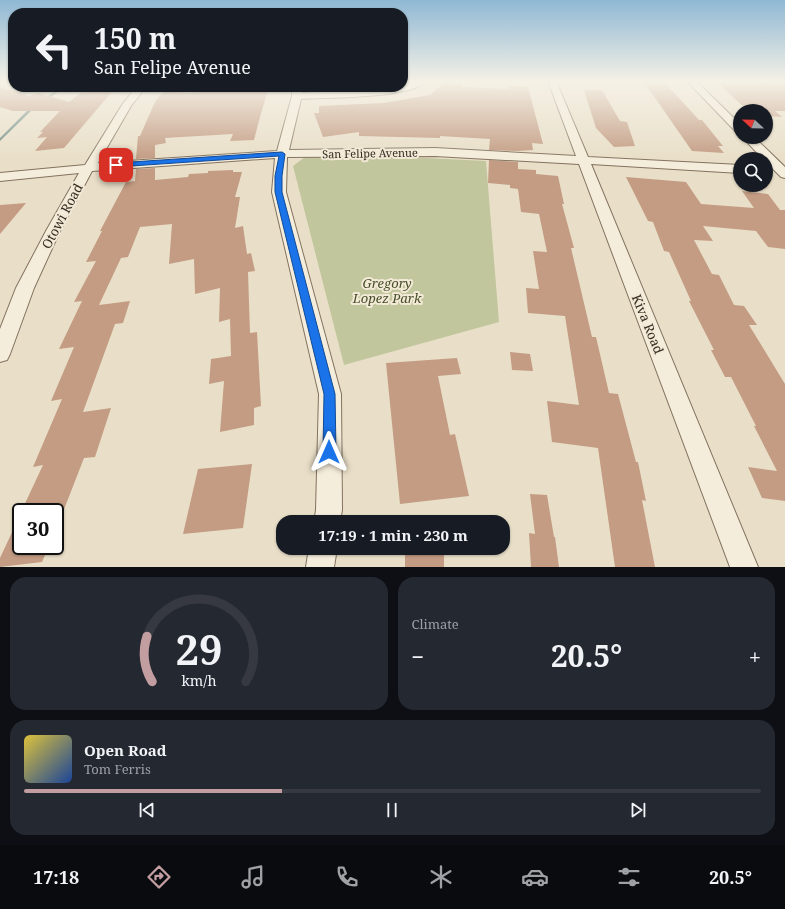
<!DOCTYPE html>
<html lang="en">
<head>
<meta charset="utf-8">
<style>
	body { margin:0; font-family:"Noto Serif",serif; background:#242831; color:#f1f3f6; height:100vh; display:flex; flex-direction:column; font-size:15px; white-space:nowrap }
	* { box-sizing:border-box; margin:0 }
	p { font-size:13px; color:#9ea1a6 }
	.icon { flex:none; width:22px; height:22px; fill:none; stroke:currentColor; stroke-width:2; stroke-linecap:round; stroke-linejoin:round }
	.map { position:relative; height:567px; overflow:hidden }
	.details { display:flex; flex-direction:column; gap:10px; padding:10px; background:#0d0f14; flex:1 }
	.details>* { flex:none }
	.top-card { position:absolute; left:8px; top:8px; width:400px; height:84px; border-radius:16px; box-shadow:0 1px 3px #0004; background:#171b24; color:#f1f3f6; overflow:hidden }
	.needle { width:26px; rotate:292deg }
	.fabs { position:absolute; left:733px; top:104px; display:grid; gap:8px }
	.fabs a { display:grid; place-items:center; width:40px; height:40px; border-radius:50%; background:#171b24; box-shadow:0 1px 3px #0004; font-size:20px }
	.speed { position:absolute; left:12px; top:503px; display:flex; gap:8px; font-size:20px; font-weight:700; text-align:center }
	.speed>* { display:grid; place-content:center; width:52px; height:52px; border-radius:50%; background:#171b24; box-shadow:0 1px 3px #0004; line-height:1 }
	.speed .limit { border:2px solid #111; border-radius:6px; background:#fff; color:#111 }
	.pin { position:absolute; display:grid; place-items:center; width:34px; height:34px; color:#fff; margin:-17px; border-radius:8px; box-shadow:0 2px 6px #0006 }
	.me { position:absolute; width:44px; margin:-22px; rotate:0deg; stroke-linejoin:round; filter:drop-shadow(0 0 3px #0008) }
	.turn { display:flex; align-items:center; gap:14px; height:84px; padding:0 20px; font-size:18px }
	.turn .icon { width:52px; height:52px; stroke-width:2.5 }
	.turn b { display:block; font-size:28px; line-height:34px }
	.big { font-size:30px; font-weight:700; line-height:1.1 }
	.details .card { flex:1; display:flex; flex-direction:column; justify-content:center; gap:6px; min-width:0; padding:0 14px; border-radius:16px; background:#242831 }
	.details .dial { align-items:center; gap:0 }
	.dial svg { height:104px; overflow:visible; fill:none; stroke:#363941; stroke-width:7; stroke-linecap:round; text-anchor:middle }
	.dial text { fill:#f1f3f6; stroke:none }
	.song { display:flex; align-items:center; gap:12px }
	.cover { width:48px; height:48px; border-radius:6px; background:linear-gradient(135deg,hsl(50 70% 55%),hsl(220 70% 35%)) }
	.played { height:4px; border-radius:2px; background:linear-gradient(90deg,#c39ea1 35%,#363941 35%) }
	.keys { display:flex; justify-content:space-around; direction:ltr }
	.heat { display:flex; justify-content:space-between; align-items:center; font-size:22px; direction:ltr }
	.details .tiles { flex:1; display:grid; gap:10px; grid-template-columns:1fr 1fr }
	.card:last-child { grid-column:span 2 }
	.trip { position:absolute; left:276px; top:515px; width:234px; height:40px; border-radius:16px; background:#171b24; box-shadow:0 1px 3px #0004; font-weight:700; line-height:40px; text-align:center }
	.tabs { display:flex; height:64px; justify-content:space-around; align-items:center; background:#090b0e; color:#9ea1a6 }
	.tabs .icon { width:28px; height:28px }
	.tabs .on { color:#c39ea1 }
	.tabs b { font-size:18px; color:#f1f3f6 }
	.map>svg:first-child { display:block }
	.green { fill:#c2c69d }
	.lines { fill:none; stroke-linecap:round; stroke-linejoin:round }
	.stream { fill:#708b84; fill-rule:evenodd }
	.building { fill:#c39c83 }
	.street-casing { stroke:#83725f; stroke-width:2 }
	.street { fill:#f5eddb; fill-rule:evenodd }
	.route { fill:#1a73e8; stroke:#114b97 }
	.labels { text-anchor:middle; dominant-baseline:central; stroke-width:4; stroke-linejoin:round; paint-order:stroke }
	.far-street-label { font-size:11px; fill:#352b21; stroke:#f2e9d7 }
	.street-label { font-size:13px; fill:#352b21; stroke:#f2e9d7 }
	.park-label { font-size:13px; font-style:italic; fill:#474f2a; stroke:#f2e9d7 }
</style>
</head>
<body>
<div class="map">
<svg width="785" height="567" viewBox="0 0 785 567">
	<rect width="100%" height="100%" fill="#e9dfc8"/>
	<polygon class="green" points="305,157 407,157 486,161 499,322 344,365 293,166"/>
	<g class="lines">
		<g class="stream">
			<polygon points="61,87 65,87 44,102 42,102 42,100"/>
			<polygon points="28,110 31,111 0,141 0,138"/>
		</g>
	</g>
	<g class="building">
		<polygon points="446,81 462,81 462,87 509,89 508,86 528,87 543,144 532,143 533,150 518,151 489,150 490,139 440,136 440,138 359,136 359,132 323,137 314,113 319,113 319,106 384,103 430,95"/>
		<polygon points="716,81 785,81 785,111 775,111 782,117 766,116 766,111 748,111"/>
		<polygon points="644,82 665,83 699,120 702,120 723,146 718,146 724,153 692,151"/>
		<polygon points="0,87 29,96 39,93 69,102 88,87 116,87 64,148 35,151 47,137 37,138 43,132 40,132 60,111 13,111 0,107"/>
		<polygon points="167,87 187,87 183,93 221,91 224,87 269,87 261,113 254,140 230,141 233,134 165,138 166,143 155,145 155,158 136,159 138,136 140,136 155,102"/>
		<polygon points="584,90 602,90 620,121 627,122 635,146 614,147 596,128"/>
		<polygon points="489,160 518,162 518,169 536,170 536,174 558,176 564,204 562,204 574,248 571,248 592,337 596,337 609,393 618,394 636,462 638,462 646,501 642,500 655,567 615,567 598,448 552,442 547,401 579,405 565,316 528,313 526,288 539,289 533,251 547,252 539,214 521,212 518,189 510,188 510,185 488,183"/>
		<polygon points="155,168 155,180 188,177 189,174 208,173 208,171 233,170 233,172 242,172 235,197 240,197 235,228 243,226 247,254 251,253 255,271 248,272 250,333 257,332 261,406 254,408 254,425 220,432 224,381 209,384 211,359 231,356 230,319 219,322 220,288 195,294 194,259 169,264 172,224 140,227 128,257 121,258 99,305 130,301 123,323 115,324 83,412 111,408 95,457 84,458 63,512 21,512 43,465 33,467 62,399 51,401 74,347 59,349 82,301 74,302 96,261 86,262 102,231 100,231 126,182 135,181 136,169"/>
		<polygon points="626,177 686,182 701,204 754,208 742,191 768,194 780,210 785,210 785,249 768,247 756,231 703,226 713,241 694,240 712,274 719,275 734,305 744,306 757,325 749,325 785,384 785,501 762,498 748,467 777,471 754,426 756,426 731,377 725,377 711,350 714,350 689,301 691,301 669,252 664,251 653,222 648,221"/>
		<polygon points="26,203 0,234 0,205"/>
		<polygon points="510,352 530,354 533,371 512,370"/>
		<polygon points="457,358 461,374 438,376 450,435 455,434 469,496 400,504 386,363"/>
		<polygon points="252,464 243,528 183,534 198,469"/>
		<polygon points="530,494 547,495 554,537 555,537 559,567 531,567 529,533 535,534"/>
		<polygon points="21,513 21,546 49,546 42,562 0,567 0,558"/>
		<rect x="405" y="548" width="39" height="19"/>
	</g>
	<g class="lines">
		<defs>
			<g id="street">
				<path d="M415,81H427C410,99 328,97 301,99L289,150L435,148L576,156L548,81H556L588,157L740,165V173L591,164L758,567H730L579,164L435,156L287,157L286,192L341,394L342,510L340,522H314L316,510L319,394L272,192L275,158L92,171L60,231L34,288L10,354L7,360L0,362V329L16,288L46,231L79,173L0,181V173L85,165L122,105L136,87H146L131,106L98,163L277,151L292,96V87H302V93L395,88L403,87Z"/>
				<polygon points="687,81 696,81 740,124 740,133 736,132"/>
				<polygon points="742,137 754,137 785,167 785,178 781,177 766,162 766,159 763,159"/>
				<polygon points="309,548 337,548 334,567 306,567"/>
			</g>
		</defs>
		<use href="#street" class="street-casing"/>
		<use href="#street" class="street"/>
	</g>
	<linearGradient id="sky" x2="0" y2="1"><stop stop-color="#8fb8d4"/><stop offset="0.51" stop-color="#f5f1e6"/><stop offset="1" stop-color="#f5f1e6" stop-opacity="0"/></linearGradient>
	<rect width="785" height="160" fill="url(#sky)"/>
	<polygon class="route" points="282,152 285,154 282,176 282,192 335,394 336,452 334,457 329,458 325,457 323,452 324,394 275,192 275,176 279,156 116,167 113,165 116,163"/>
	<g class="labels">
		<g class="far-street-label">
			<text transform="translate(370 153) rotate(-1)">San Felipe Avenue</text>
		</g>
		<g class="street-label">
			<text transform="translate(62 216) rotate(-62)">Otowi Road</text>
			<text transform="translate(648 324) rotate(68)">Kiva Road</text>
		</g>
		<g class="park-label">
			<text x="387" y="283">Gregory<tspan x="387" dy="15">Lopez Park</tspan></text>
		</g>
	</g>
</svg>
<div class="fabs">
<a><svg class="needle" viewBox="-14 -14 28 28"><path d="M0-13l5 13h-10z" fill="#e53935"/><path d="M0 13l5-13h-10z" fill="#9ea1a6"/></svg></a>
<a><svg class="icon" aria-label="search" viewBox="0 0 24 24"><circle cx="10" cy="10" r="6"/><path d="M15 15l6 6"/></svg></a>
</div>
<div class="speed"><div class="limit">30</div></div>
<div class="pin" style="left:116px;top:165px;background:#d93025"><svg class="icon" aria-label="arrive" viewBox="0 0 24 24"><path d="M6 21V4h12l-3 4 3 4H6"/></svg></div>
<svg class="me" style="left:329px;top:452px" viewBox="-20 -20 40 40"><path d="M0-17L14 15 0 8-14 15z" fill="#1a73e8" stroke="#fff" stroke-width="4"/></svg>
<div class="trip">17:19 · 1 min · 230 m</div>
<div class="top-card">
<div class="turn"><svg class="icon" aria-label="left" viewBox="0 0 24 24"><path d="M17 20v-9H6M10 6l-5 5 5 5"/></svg><div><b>150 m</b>San Felipe Avenue</div></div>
</div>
</div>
<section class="details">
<div class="tiles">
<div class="card dial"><svg viewBox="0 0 100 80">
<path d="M14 69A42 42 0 1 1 86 69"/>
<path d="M14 69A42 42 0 0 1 10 34" stroke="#c39ea1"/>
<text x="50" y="56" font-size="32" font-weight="700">29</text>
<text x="50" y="72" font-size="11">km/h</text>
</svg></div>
<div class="card"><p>Climate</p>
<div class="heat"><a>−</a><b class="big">20.5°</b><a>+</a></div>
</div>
<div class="card">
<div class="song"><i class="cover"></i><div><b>Open Road</b><p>Tom Ferris</p></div></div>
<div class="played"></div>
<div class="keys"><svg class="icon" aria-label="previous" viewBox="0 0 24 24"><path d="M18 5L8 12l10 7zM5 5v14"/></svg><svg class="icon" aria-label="pause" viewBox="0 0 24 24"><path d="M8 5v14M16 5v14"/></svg><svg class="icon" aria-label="next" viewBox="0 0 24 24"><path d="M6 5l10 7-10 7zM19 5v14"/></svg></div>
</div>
</div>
</section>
<nav class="tabs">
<b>17:18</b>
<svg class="icon on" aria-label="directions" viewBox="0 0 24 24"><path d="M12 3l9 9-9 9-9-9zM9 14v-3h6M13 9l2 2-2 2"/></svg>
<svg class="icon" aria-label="music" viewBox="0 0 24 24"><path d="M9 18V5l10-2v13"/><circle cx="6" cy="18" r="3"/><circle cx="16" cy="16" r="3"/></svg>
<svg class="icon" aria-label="phone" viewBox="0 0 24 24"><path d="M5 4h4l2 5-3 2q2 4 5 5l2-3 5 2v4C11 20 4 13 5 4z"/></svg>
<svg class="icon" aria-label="climate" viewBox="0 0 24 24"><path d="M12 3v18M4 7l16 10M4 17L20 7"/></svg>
<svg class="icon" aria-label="car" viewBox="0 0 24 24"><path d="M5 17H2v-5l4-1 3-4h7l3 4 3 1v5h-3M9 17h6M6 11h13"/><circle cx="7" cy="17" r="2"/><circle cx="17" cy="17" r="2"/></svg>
<svg class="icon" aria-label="filters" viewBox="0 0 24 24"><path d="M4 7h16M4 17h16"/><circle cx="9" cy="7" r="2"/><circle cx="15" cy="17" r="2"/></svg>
<b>20.5°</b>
</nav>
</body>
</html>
